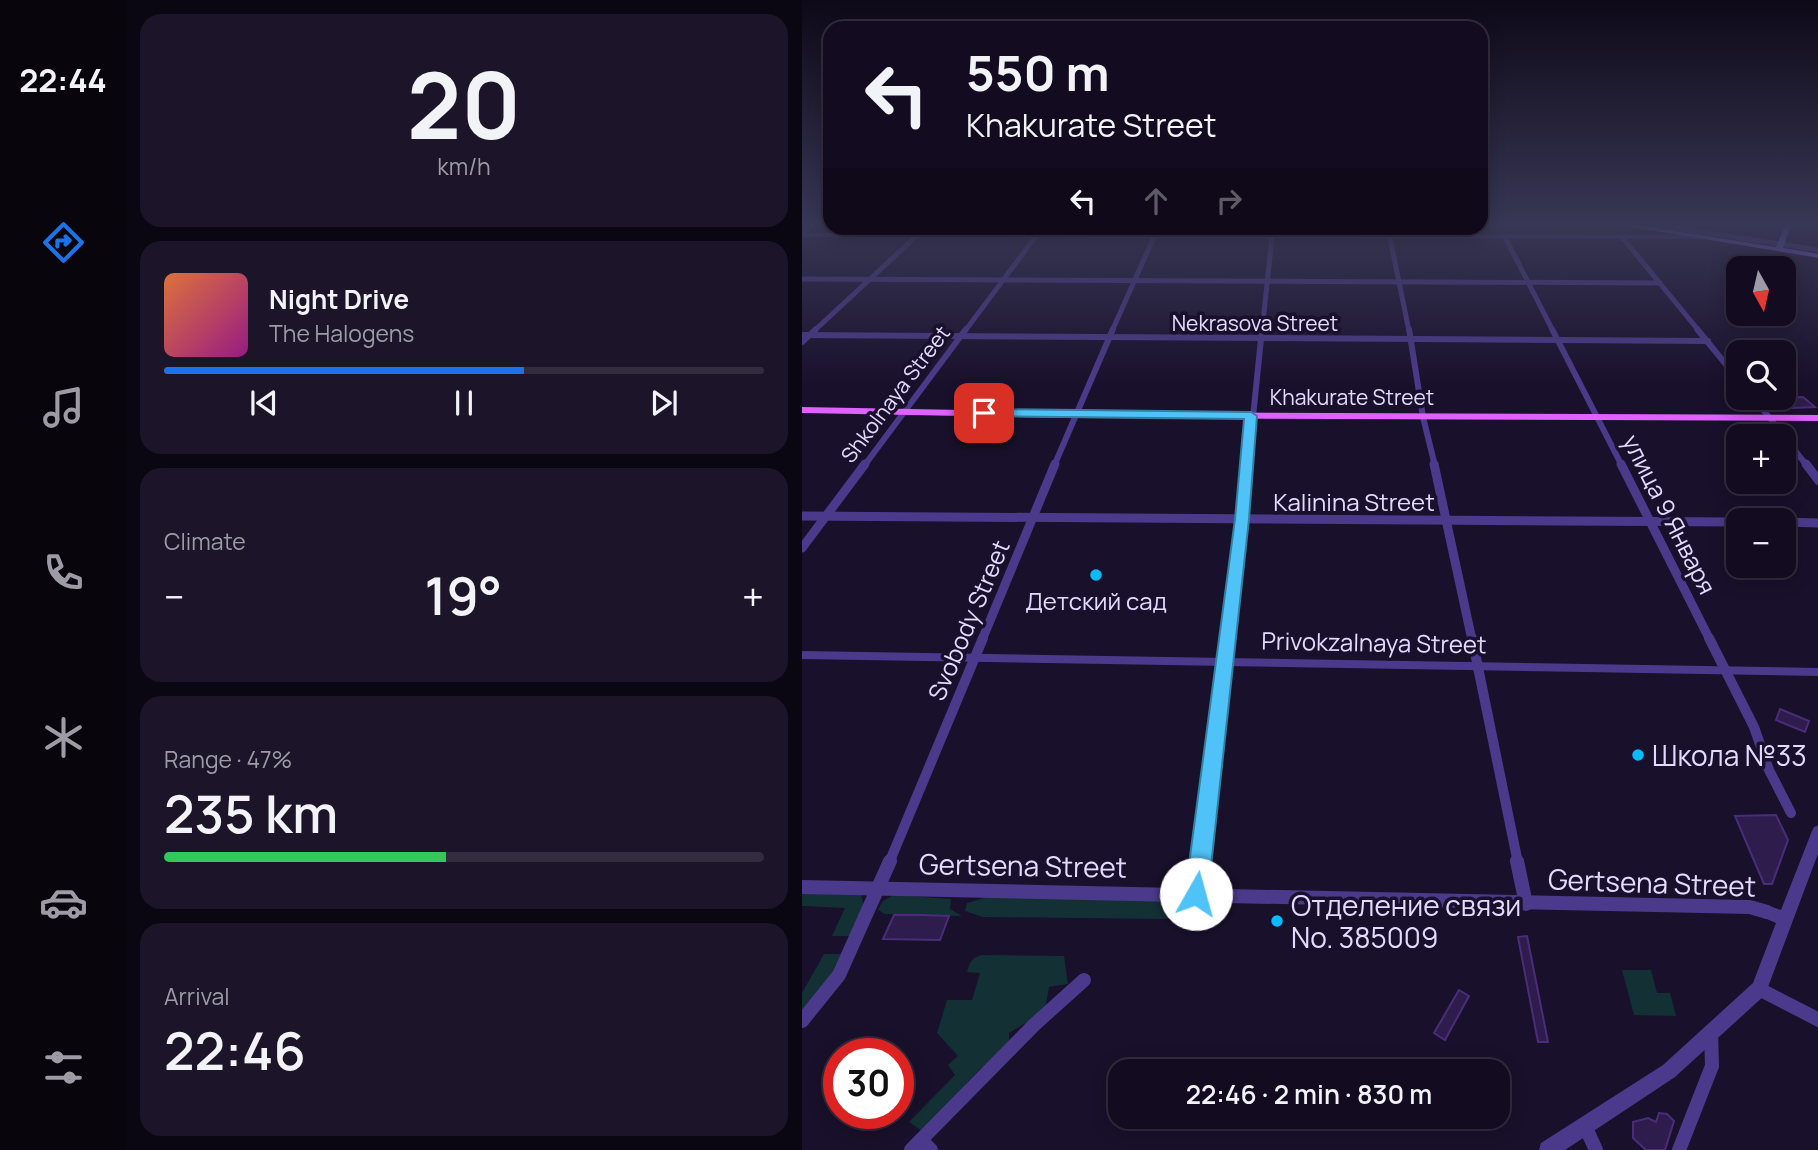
<!DOCTYPE html>
<html lang="en">
<head>
<meta charset="utf-8">
<style>
	body { margin:0; font-family:Manrope,sans-serif; background:#1c1529; color:#f1f3f6; height:100vh; display:flex; flex-direction:column; font-size:26px; white-space:nowrap }
	* { box-sizing:border-box; margin:0 }
	p { font-size:23px; color:#9d9ba5 }
	.icon { flex:none; width:38px; height:38px; fill:none; stroke:currentColor; stroke-width:2; stroke-linecap:round; stroke-linejoin:round }
	.map { position:relative; flex:1; overflow:hidden }
	.side { display:flex; flex-direction:column; gap:14px; padding:14px; background:#0a0712; width:676px }
	.side>* { flex:none }
	.banner { position:absolute; left:21px; top:21px; width:665px; height:214px; border-radius:21px; box-shadow:0 4px 18px #0003,0 0 0 2px #322c3e; background:#130c20; color:#f1f3f6; overflow:hidden }
	.needle { width:46px; rotate:172deg }
	.buttons { position:absolute; left:924px; top:256px; display:grid; gap:14px }
	.buttons a { display:grid; place-items:center; width:70px; height:70px; border-radius:14px; background:#130c20; box-shadow:0 4px 18px #0003,0 0 0 2px #322c3e; font-size:35px }
	.speed { position:absolute; left:21px; top:1038px; display:flex; gap:14px; font-size:35px; font-weight:700; text-align:center }
	.speed>* { display:grid; place-content:center; width:91px; height:91px; border-radius:50%; background:#130c20; box-shadow:0 4px 18px #0003,0 0 0 2px #322c3e; line-height:1 }
	.speed .limit { border:10px solid #d22; background:#fff; color:#111 }
	.pin { position:absolute; display:grid; place-items:center; width:60px; height:60px; color:#fff; margin:-30px; border-radius:14px; box-shadow:0 4px 10px #0006 }
	.me { position:absolute; width:77px; margin:-38px; rotate:7deg; stroke-linejoin:round; filter:drop-shadow(0 0 5px #0008) }
	.turn { display:flex; align-items:center; gap:24px; height:147px; padding:0 28px; font-size:32px }
	.turn .icon { width:91px; height:91px; stroke-width:2.5 }
	.turn b { display:block; font-size:49px; line-height:60px }
	.lanes { display:flex; align-items:center; height:66px; padding:0 28px; background:#0003; justify-content:center; gap:35px; direction:ltr }
	.lanes .off { opacity:.35 }
	.big { font-size:52px; font-weight:600; line-height:1.1 }
	.side .card { flex:1; display:flex; flex-direction:column; justify-content:center; gap:10px; min-width:0; padding:0 24px; border-radius:21px; background:#1c1529 }
	.side .dial { align-items:center; gap:0 }
	.dial b { font-size:91px; line-height:1 }
	.song { display:flex; align-items:center; gap:21px }
	.cover { width:84px; height:84px; border-radius:10px; background:linear-gradient(135deg,hsl(20 70% 55%),hsl(310 70% 35%)) }
	.played { height:7px; border-radius:4px; background:linear-gradient(90deg,#1a73e8 60%,#322c3e 60%) }
	.keys { display:flex; justify-content:space-around; direction:ltr }
	.heat { display:flex; justify-content:space-between; align-items:center; font-size:38px; direction:ltr }
	.charge { height:10px; border-radius:5px; background:linear-gradient(90deg,#34c759 47%,#322c3e 0) }
	.trip { position:absolute; left:306px; top:1059px; width:402px; height:70px; border-radius:21px; background:#130c20; box-shadow:0 4px 18px #0003,0 0 0 2px #322c3e; font-weight:600; line-height:70px; text-align:center }
	main { display:flex; flex:1; min-height:0 }
	.menu { display:flex; flex-direction:column; width:126px; justify-content:space-around; align-items:center; background:#08050d; color:#9d9ba5 }
	.menu .icon { width:49px; height:49px }
	.menu .current { color:#1a73e8 }
	.menu b { font-size:32px; color:#f1f3f6 }
	.map>svg:first-child { display:block }
	.green { fill:#133035 }
	.building { fill:#2e1c4c; stroke:#492d79; stroke-width:2 }
	.lines { fill:none; stroke-linecap:round; stroke-linejoin:round }
	.minor-far4 { stroke:#4b3a8b; stroke-width:5 }
	.minor-far3 { stroke:#4b3a8b; stroke-width:6 }
	.minor-far2 { stroke:#4b3a8b; stroke-width:9 }
	.minor-far1 { stroke:#4b3a8b; stroke-width:10 }
	.minor { stroke:#4b3a8b; stroke-width:14 }
	.tertiary { fill:#4b3a8b; fill-rule:evenodd }
	.secondary { fill:#8c71ff; fill-rule:evenodd }
	.primary { fill:#df61ff; fill-rule:evenodd }
	.route { fill:#4fc3f7; stroke:#337fa1; stroke-width:2 }
	.poi-dot { fill:#06bcff; stroke:#19102b; stroke-width:2.5 }
	.labels { text-anchor:middle; dominant-baseline:central; stroke-width:7; stroke-linejoin:round; paint-order:stroke }
	.far-street-label { font-size:21px; fill:#e4daff; stroke:#19102b }
	.street-label { font-size:24px; fill:#e4daff; stroke:#19102b }
	.poi-label { font-size:24px; fill:#e4daff; stroke:#19102b }
	.near-poi-label { font-size:28px; fill:#e4daff; stroke:#19102b; text-anchor:start }
	.near-street-label { font-size:28px; fill:#e4daff; stroke:#19102b }
</style>
</head>
<body>
<main>
<nav class="menu">
<b>22:44</b>
<svg class="icon current" aria-label="directions" viewBox="0 0 24 24"><path d="M12 3l9 9-9 9-9-9zM9 14v-3h6M13 9l2 2-2 2"/></svg>
<svg class="icon" aria-label="music" viewBox="0 0 24 24"><path d="M9 18V5l10-2v13"/><circle cx="6" cy="18" r="3"/><circle cx="16" cy="16" r="3"/></svg>
<svg class="icon" aria-label="phone" viewBox="0 0 24 24"><path d="M5 4h4l2 5-3 2q2 4 5 5l2-3 5 2v4C11 20 4 13 5 4z"/></svg>
<svg class="icon" aria-label="climate" viewBox="0 0 24 24"><path d="M12 3v18M4 7l16 10M4 17L20 7"/></svg>
<svg class="icon" aria-label="car" viewBox="0 0 24 24"><path d="M5 17H2v-5l4-1 3-4h7l3 4 3 1v5h-3M9 17h6M6 11h13"/><circle cx="7" cy="17" r="2"/><circle cx="17" cy="17" r="2"/></svg>
<svg class="icon" aria-label="filters" viewBox="0 0 24 24"><path d="M4 7h16M4 17h16"/><circle cx="9" cy="7" r="2"/><circle cx="15" cy="17" r="2"/></svg>
</nav>
<section class="side">
<div class="card dial"><b>20</b><p>km/h</p></div>
<div class="card">
<div class="song"><i class="cover"></i><div><b>Night Drive</b><p>The Halogens</p></div></div>
<div class="played"></div>
<div class="keys"><svg class="icon" aria-label="previous" viewBox="0 0 24 24"><path d="M18 5L8 12l10 7zM5 5v14"/></svg><svg class="icon" aria-label="pause" viewBox="0 0 24 24"><path d="M8 5v14M16 5v14"/></svg><svg class="icon" aria-label="next" viewBox="0 0 24 24"><path d="M6 5l10 7-10 7zM19 5v14"/></svg></div>
</div>
<div class="card"><p>Climate</p>
<div class="heat"><a>−</a><b class="big">19°</b><a>+</a></div>
</div>
<div class="card"><p>Range · 47%</p><b class="big">235 km</b><div class="charge"></div></div>
<div class="card"><p>Arrival</p><b class="big">22:46</b></div>
</section>
<div class="map">
<svg width="1017" height="1150" viewBox="0 0 1017 1150">
	<rect width="100%" height="100%" fill="#19102b"/>
	<g class="green">
		<polygon points="0,893 59,895 62,905 48,936 30,936 43,908 0,906"/>
		<polygon points="91,895 149,899 148,909 160,916 83,914 76,910 80,902"/>
		<polygon points="185,897 374,901 380,903 384,910 380,917 363,919 181,917 163,911 165,903"/>
		<polygon points="22,954 39,954 31,972 0,1012 0,993"/>
		<path d="M181,955L262,956L266,984L247,987L244,1004L235,1016L207,1033V1042L189,1063L178,1069L120,1131L107,1122L153,1075L146,1065L156,1056L135,1033L145,1000H170L178,973L165,972C168,961 170,957 181,955Z"/>
		<polygon points="820,970 849,970 855,993 868,993 874,1016 832,1015"/>
	</g>
	<g class="building">
		<polygon points="1001,397 1013,407 990,408 982,402 989,402 984,398"/>
		<polygon points="978,709 1007,721 1003,732 974,720"/>
		<polygon points="974,815 986,840 970,884 962,884 933,816"/>
		<polygon points="92,915 119,915 147,916 138,940 81,939"/>
		<polygon points="725,936 746,1042 736,1042 716,937"/>
		<polygon points="657,990 667,996 643,1040 632,1033"/>
		<polygon points="857,1113 865,1114 872,1121 863,1150 844,1150 831,1138 831,1122 846,1118 854,1122"/>
	</g>
	<g class="lines">
		<g class="minor-far4">
			<polyline points="855,225 1017,250"/>
			<polyline points="586,228 607,331"/>
			<polyline points="0,233 10,225"/>
			<polyline points="703,237 751,331"/>
			<polyline points="820,237 897,331"/>
			<polyline points="0,279 858,283"/>
			<polyline points="12,331 123,228"/>
			<polyline points="163,331 234,236"/>
			<polyline points="310,331 356,228"/>
			<polyline points="460,331 471,228"/>
		</g>
		<g class="minor-far3">
			<polyline points="607,329 621,417 633,466"/>
			<polyline points="750,329 820,466"/>
			<polyline points="895,329 936,379"/>
			<polyline points="0,335 906,341"/>
			<polyline points="0,342 14,329"/>
			<polyline points="951,397 982,436"/>
			<polyline points="982,436 1005,466"/>
			<polyline points="62,466 164,329"/>
			<polyline points="252,466 311,329"/>
			<polyline points="446,466 460,329"/>
		</g>
		<g class="minor-far2">
			<polyline points="632,464 670,640"/>
			<polyline points="819,464 908,640"/>
			<polyline points="1004,464 1017,481"/>
			<polyline points="0,516 936,522"/>
			<polyline points="982,522 1017,523"/>
			<polyline points="0,548 63,464"/>
			<polyline points="180,640 253,464"/>
			<polyline points="425,640 446,464"/>
		</g>
		<g class="minor-far1">
			<polyline points="670,638 716,863"/>
			<polyline points="907,638 952,727 967,770 989,813"/>
			<polyline points="87,863 181,638"/>
			<polyline points="398,863 425,638"/>
		</g>
		<g class="minor">
			<polyline points="715,861 724,904"/>
			<polyline points="0,887 948,907 965,912"/>
			<polyline points="394,894 398,861"/>
			<polyline points="957,989 1017,1020"/>
			<polyline points="0,1021 37,975 88,861"/>
			<polyline points="783,1126 794,1150"/>
			<polyline points="119,1140 129,1150"/>
			<polyline points="109,1150 232,1025 282,980"/>
			<polyline points="877,1150 910,1066 909,1032"/>
		</g>
		<g class="tertiary">
			<polygon points="0,233 898,235 901,237 898,239 0,237"/>
			<polygon points="0,651 1017,668 1017,676 0,659"/>
			<polygon points="1017,825 1017,851 963,995 873,1077 763,1150 737,1150 739,1143 861,1065 951,983 974,923 960,917 957,912 960,907 965,905 979,910 1010,831 1012,827"/>
		</g>
		<polygon class="secondary" points="817,225 835,225 974,247 983,225 989,225 981,248 1017,254 1017,258"/>
		<polygon class="primary" points="0,407 273,412 1017,415 1017,421 273,418 0,413"/>
	</g>
	<linearGradient id="sky" x2="0" y2="1"><stop stop-color="#0e0918"/><stop offset="0.58" stop-color="#383755"/><stop offset="1" stop-color="#383755" stop-opacity="0"/></linearGradient>
	<rect width="1017" height="386" fill="url(#sky)"/>
	<polygon class="route" points="182,409 449,412 455,416 447,519 406,894 402,902 394,905 386,902 383,894 433,519 442,419 177,416 176,413"/>
	<g class="poi-dot">
		<circle cx="294" cy="575" r="7"/>
		<circle cx="836" cy="755" r="7"/>
		<circle cx="475" cy="921" r="7"/>
	</g>
	<g class="labels">
		<g class="far-street-label">
			<text x="453" y="323">Nekrasova Street</text>
			<text transform="translate(93 394) rotate(-53)">Shkolnaya Street</text>
			<text x="550" y="397">Khakurate Street</text>
		</g>
		<g class="street-label">
			<text x="552" y="501">Kalinina Street</text>
			<text transform="translate(868 514) rotate(63)">улица 9 Января</text>
			<text transform="translate(166 620) rotate(-67)">Svobody Street</text>
			<text transform="translate(572 642) rotate(1)">Privokzalnaya Street</text>
		</g>
		<g class="poi-label">
			<text x="294" y="600">Детский сад</text>
		</g>
		<g class="near-poi-label">
			<text x="850" y="755">Школа №33</text>
			<text x="489" y="905">Отделение связи<tspan x="489" dy="32">No. 385009</tspan></text>
		</g>
		<g class="near-street-label">
			<text transform="translate(221 865) rotate(1)">Gertsena Street</text>
			<text transform="translate(850 882) rotate(2)">Gertsena Street</text>
		</g>
	</g>
</svg>
<div class="buttons">
<a><svg class="needle" viewBox="-14 -14 28 28"><path d="M0-13l5 13h-10z" fill="#e53935"/><path d="M0 13l5-13h-10z" fill="#9d9ba5"/></svg></a>
<a><svg class="icon" aria-label="search" viewBox="0 0 24 24"><circle cx="10" cy="10" r="6"/><path d="M15 15l6 6"/></svg></a>
<a>+</a>
<a>−</a>
</div>
<div class="speed"><div class="limit">30</div></div>
<div class="pin" style="left:182px;top:413px;background:#d93025"><svg class="icon" aria-label="arrive" viewBox="0 0 24 24"><path d="M6 21V4h12l-3 4 3 4H6"/></svg></div>
<svg class="me" style="left:394px;top:894px" viewBox="-20 -20 40 40"><circle r="19" fill="#fff"/><path d="M0-13L10 11 0 6-10 11z" fill="#4fc3f7"/></svg>
<div class="trip">22:46 · 2 min · 830 m</div>
<div class="banner">
<div class="turn"><svg class="icon" aria-label="left" viewBox="0 0 24 24"><path d="M17 20v-9H6M10 6l-5 5 5 5"/></svg><div><b>550 m</b>Khakurate Street</div></div>
<div class="lanes"><svg class="icon" aria-label="left" viewBox="0 0 24 24"><path d="M17 20v-9H6M10 6l-5 5 5 5"/></svg><svg class="icon off" aria-label="ahead" viewBox="0 0 24 24"><path d="M12 20V5M6 11l6-6 6 6"/></svg><svg class="icon off" aria-label="right" viewBox="0 0 24 24"><path d="M7 20v-9h11M14 6l5 5-5 5"/></svg></div>
</div>
</div>
</main>
</body>
</html>
